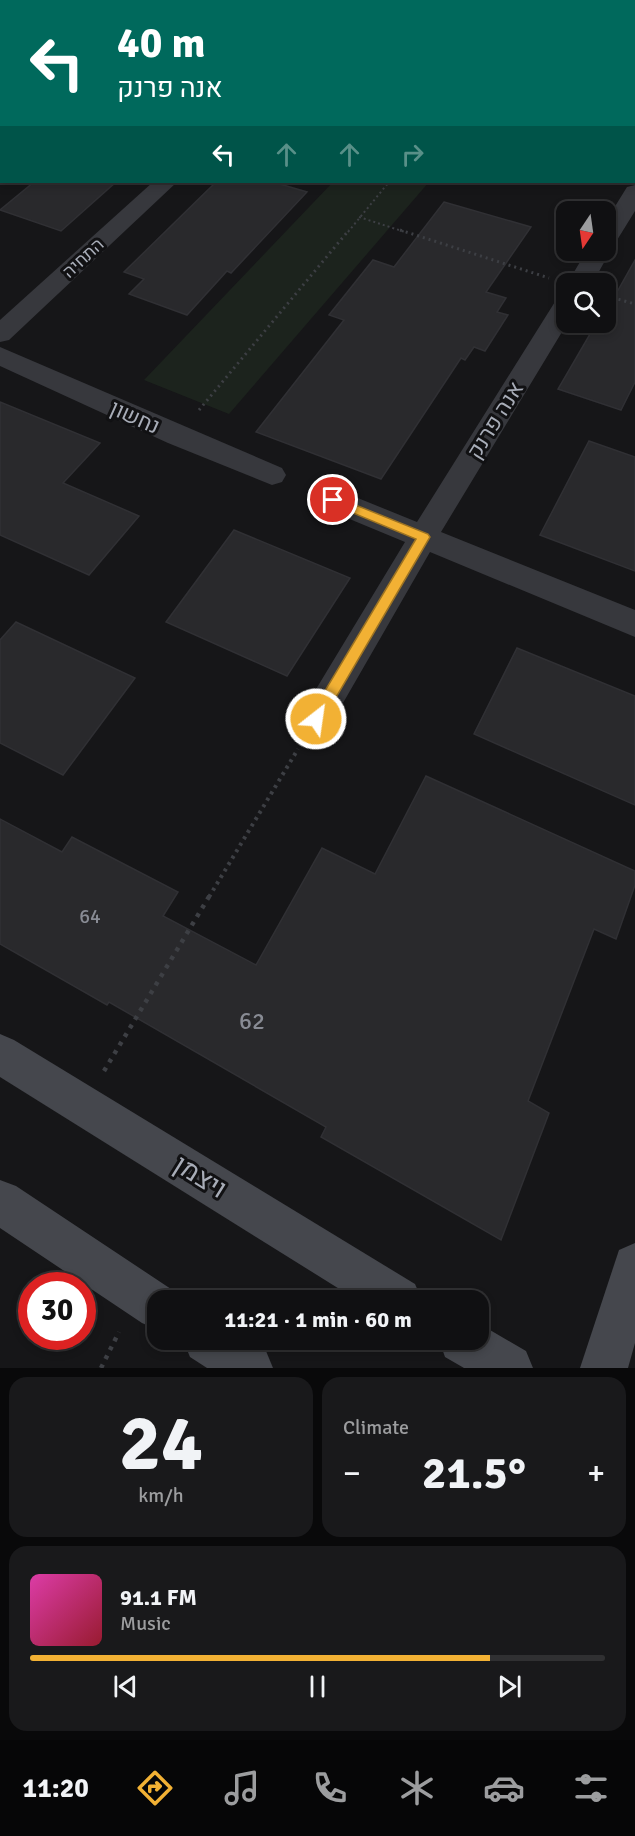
<!DOCTYPE html>
<html lang="en">
<head>
<meta charset="utf-8">
<style>
	body { margin:0; font-family:Signika,Heebo,sans-serif; background:#19191b; color:#f1f3f6; height:100vh; display:flex; flex-direction:column; font-size:22px; white-space:nowrap }
	* { box-sizing:border-box; margin:0 }
	p { font-size:20px; color:#9c9d9f }
	.icon { flex:none; width:33px; height:33px; fill:none; stroke:currentColor; stroke-width:2; stroke-linecap:round; stroke-linejoin:round }
	.map { position:relative; height:1368px; overflow:hidden }
	.panel { display:flex; flex-direction:column; gap:9px; padding:9px; background:#09090a; flex:1 }
	.panel>* { flex:none }
	.guide { position:absolute; left:0px; top:0px; width:636px; height:183px; box-shadow:0 3px 9px #0003,0 0 0 2px #303032; background:#00695c; color:#fff; overflow:hidden }
	.needle { width:39px; rotate:193deg }
	.buttons { position:absolute; left:556px; top:201px; display:grid; gap:12px }
	.buttons a { display:grid; place-items:center; width:60px; height:60px; border-radius:12px; background:#101012; box-shadow:0 3px 9px #0003,0 0 0 2px #303032; font-size:30px }
	.speed { position:absolute; left:18px; top:1272px; display:flex; gap:12px; font-size:30px; font-weight:700; text-align:center }
	.speed>* { display:grid; place-content:center; width:78px; height:78px; border-radius:50%; background:#101012; box-shadow:0 3px 9px #0003,0 0 0 2px #303032; line-height:1 }
	.speed .limit { border:9px solid #d22; background:#fff; color:#111 }
	.pin { position:absolute; display:grid; place-items:center; width:51px; height:51px; color:#fff; margin:-26px; border:3px solid #fff; border-radius:50%; box-shadow:0 2px 6px #0007 }
	.me { position:absolute; width:66px; margin:-33px; rotate:30deg; stroke-linejoin:round; filter:drop-shadow(0 0 4px #0008) }
	.turn { display:flex; align-items:center; gap:21px; height:126px; padding:0 18px; font-size:27px }
	.turn .icon { width:78px; height:78px; stroke-width:2.5 }
	.turn b { display:block; font-size:42px; line-height:51px }
	.lanes { display:flex; align-items:center; height:57px; padding:0 18px; background:#0003; justify-content:center; gap:30px; direction:ltr }
	.lanes .off { opacity:.35 }
	.big { font-size:45px; font-weight:700; line-height:1.1 }
	.panel .tile { flex:1; display:flex; flex-direction:column; justify-content:center; gap:9px; min-width:0; padding:0 21px; border-radius:18px; background:#19191b }
	.panel .dial { align-items:center; gap:0 }
	.dial b { font-size:78px; line-height:1 }
	.song { display:flex; align-items:center; gap:18px }
	.cover { width:72px; height:72px; border-radius:9px; background:linear-gradient(135deg,hsl(320 70% 55%),hsl(350 70% 35%)) }
	.played { height:6px; border-radius:3px; background:linear-gradient(90deg,#f2b134 80%,#303032 80%) }
	.keys { display:flex; justify-content:space-around; direction:ltr }
	.heat { display:flex; justify-content:space-between; align-items:center; font-size:33px; direction:ltr }
	.panel .tiles { flex:1; display:grid; gap:9px; grid-template-columns:1fr 1fr }
	.tile:last-child { grid-column:span 2 }
	.trip { position:absolute; left:147px; top:1290px; width:342px; height:60px; border-radius:18px; background:#101012; box-shadow:0 3px 9px #0003,0 0 0 2px #303032; font-weight:700; line-height:60px; text-align:center }
	.tab-bar { display:flex; height:96px; justify-content:space-around; align-items:center; background:#060607; color:#9c9d9f }
	.tab-bar .icon { width:42px; height:42px }
	.tab-bar .selected { color:#f2b134 }
	.tab-bar b { font-size:27px; color:#f1f3f6 }
	.map>svg:first-child { display:block }
	.green { fill:#1c231d }
	.building { fill:#29292c; stroke:#303034; stroke-width:1.5 }
	.lines { fill:none; stroke-linecap:round; stroke-linejoin:round }
	.path-far3 { stroke:#3d3f44; stroke-width:2; stroke-dasharray:2 3; stroke-linecap:butt }
	.path-far2 { stroke:#3d3f44; stroke-width:3; stroke-dasharray:2 4; stroke-linecap:butt }
	.path-far1 { stroke:#3d3f44; stroke-width:4; stroke-dasharray:3 4.5; stroke-linecap:butt }
	.path { stroke:#3d3f44; stroke-width:4.5; stroke-dasharray:4 6; stroke-linecap:butt }
	.street { fill:#37383d; fill-rule:evenodd }
	.secondary { fill:#45474d; fill-rule:evenodd }
	.route { fill:#f2b134; stroke:#9d7322; stroke-width:1.5 }
	.labels { text-anchor:middle; dominant-baseline:central; stroke-width:6; stroke-linejoin:round; paint-order:stroke }
	.far-street-label { font-size:18px; fill:#a8adb8; stroke:#111113 }
	.number-label { font-size:20px; fill:#888b94 }
	.street-label { font-size:22px; fill:#a8adb8; stroke:#111113 }
	.near-number-label { font-size:24px; fill:#888b94 }
	.near-street-label { font-size:27px; fill:#a8adb8; stroke:#111113 }
</style>
</head>
<body>
<div class="map">
<svg width="635" height="1368" viewBox="0 0 635 1368">
	<rect width="100%" height="100%" fill="#161618"/>
	<polygon class="green" points="333,182 429,182 229,414 144,380"/>
	<g class="building">
		<polygon points="34,182 116,182 61,231 0,210"/>
		<polygon points="216,182 273,182 307,192 231,273 227,271 187,315 129,294 144,279 124,272"/>
		<polygon points="444,202 531,227 486,292 506,298 497,312 508,315 485,351 474,347 465,360 461,358 381,479 256,432 344,320 329,315 373,260 394,267"/>
		<polygon points="635,260 635,382 621,410 558,389 597,322 606,322 606,307 608,308"/>
		<polygon points="0,402 100,443 63,483 139,516 89,575 0,535"/>
		<polygon points="589,441 635,457 635,571 540,535"/>
		<polygon points="234,530 350,578 287,676 166,622"/>
		<polygon points="16,622 135,678 63,775 0,743 0,640"/>
		<polygon points="517,648 635,696 635,805 474,734"/>
		<polygon points="426,776 635,871 635,885 616,939 594,929 528,1101 549,1113 501,1240 321,1137 326,1127 109,1002 107,1005 0,944 0,819 62,852 72,837 178,892 163,916 256,965 322,848 375,874"/>
	</g>
	<g class="lines">
		<g class="path-far3">
			<polyline points="130,0 136,2"/>
			<polyline points="359,217 405,232"/>
			<polyline points="348,232 389,182"/>
		</g>
		<g class="path-far2">
			<polyline points="400,230 549,278"/>
			<polyline points="607,296 635,304"/>
			<polyline points="199,410 349,230"/>
		</g>
		<polyline class="path-far1" points="209,897 298,749"/>
		<g class="path">
			<polyline points="104,1071 210,895"/>
			<polyline points="101,1368 119,1332"/>
		</g>
		<g class="street">
			<polygon points="351,0 369,0 350,2"/>
			<polygon points="547,0 570,0 571,2 548,2"/>
			<rect x="634" y="13" width="1" height="12"/>
			<polygon points="153,182 177,182 9,340 0,342 0,320"/>
			<polygon points="635,185 635,211 614,245 608,246 611,250 592,284 567,284 587,250 606,250 606,221 627,187"/>
			<polygon points="567,295 568,322 441,532 635,610 635,637 430,552 328,729 316,734 304,729 299,719 304,709 405,542 323,508 318,500 323,492 333,489 343,492 417,522 558,297"/>
			<polygon points="0,347 282,468 286,475 282,482 272,485 168,443 0,366"/>
		</g>
		<g class="secondary">
			<polygon points="0,1034 14,1040 415,1284 422,1300 357,1300 0,1077"/>
			<polygon points="0,1180 16,1186 174,1291 178,1300 158,1300 158,1330 142,1323 0,1228"/>
			<polygon points="635,1243 635,1343 628,1368 580,1368 619,1250"/>
			<polygon points="478,1323 526,1351 533,1368 464,1368 445,1357 439,1340 478,1340"/>
			<polygon points="183,1340 248,1340 266,1351 273,1368 207,1368 190,1357"/>
		</g>
	</g>
	<polygon class="route" points="333,496 428,534 430,537 321,723 311,723 309,719 311,714 416,539 329,503 329,497"/>
	<g class="labels">
		<g class="far-street-label">
			<text transform="translate(83 258) rotate(-43)">התחיה</text>
		</g>
		<g class="number-label">
			<text x="90" y="916">64</text>
		</g>
		<g class="street-label">
			<text transform="translate(135 417) rotate(24)">נחשון</text>
			<text transform="translate(495 420) rotate(-58)">אנה פרנק</text>
		</g>
		<g class="near-number-label">
			<text x="252" y="1021">62</text>
		</g>
		<g class="near-street-label">
			<text transform="translate(200 1177) rotate(32)">ויצמן</text>
		</g>
	</g>
</svg>
<div class="buttons">
<a><svg class="needle" viewBox="-14 -14 28 28"><path d="M0-13l5 13h-10z" fill="#e53935"/><path d="M0 13l5-13h-10z" fill="#9c9d9f"/></svg></a>
<a><svg class="icon" aria-label="search" viewBox="0 0 24 24"><circle cx="10" cy="10" r="6"/><path d="M15 15l6 6"/></svg></a>
</div>
<div class="speed"><div class="limit">30</div></div>
<div class="pin" style="left:333px;top:500px;background:#d93025"><svg class="icon" aria-label="arrive" viewBox="0 0 24 24"><path d="M6 21V4h12l-3 4 3 4H6"/></svg></div>
<svg class="me" style="left:316px;top:719px" viewBox="-20 -20 40 40"><circle r="17" fill="#f2b134" stroke="#fff" stroke-width="3"/><path d="M0-11L8 9 0 5-8 9z" fill="#fff"/></svg>
<div class="trip">11:21 · 1 min · 60 m</div>
<div class="guide">
<div class="turn"><svg class="icon" aria-label="left" viewBox="0 0 24 24"><path d="M17 20v-9H6M10 6l-5 5 5 5"/></svg><div><b>40 m</b>אנה פרנק</div></div>
<div class="lanes"><svg class="icon" aria-label="left" viewBox="0 0 24 24"><path d="M17 20v-9H6M10 6l-5 5 5 5"/></svg><svg class="icon off" aria-label="ahead" viewBox="0 0 24 24"><path d="M12 20V5M6 11l6-6 6 6"/></svg><svg class="icon off" aria-label="ahead" viewBox="0 0 24 24"><path d="M12 20V5M6 11l6-6 6 6"/></svg><svg class="icon off" aria-label="right" viewBox="0 0 24 24"><path d="M7 20v-9h11M14 6l5 5-5 5"/></svg></div>
</div>
</div>
<section class="panel">
<div class="tiles">
<div class="tile dial"><b>24</b><p>km/h</p></div>
<div class="tile"><p>Climate</p>
<div class="heat"><a>−</a><b class="big">21.5°</b><a>+</a></div>
</div>
<div class="tile">
<div class="song"><i class="cover"></i><div><b>91.1 FM</b><p>Music</p></div></div>
<div class="played"></div>
<div class="keys"><svg class="icon" aria-label="previous" viewBox="0 0 24 24"><path d="M18 5L8 12l10 7zM5 5v14"/></svg><svg class="icon" aria-label="pause" viewBox="0 0 24 24"><path d="M8 5v14M16 5v14"/></svg><svg class="icon" aria-label="next" viewBox="0 0 24 24"><path d="M6 5l10 7-10 7zM19 5v14"/></svg></div>
</div>
</div>
</section>
<nav class="tab-bar">
<b>11:20</b>
<svg class="icon selected" aria-label="directions" viewBox="0 0 24 24"><path d="M12 3l9 9-9 9-9-9zM9 14v-3h6M13 9l2 2-2 2"/></svg>
<svg class="icon" aria-label="music" viewBox="0 0 24 24"><path d="M9 18V5l10-2v13"/><circle cx="6" cy="18" r="3"/><circle cx="16" cy="16" r="3"/></svg>
<svg class="icon" aria-label="phone" viewBox="0 0 24 24"><path d="M5 4h4l2 5-3 2q2 4 5 5l2-3 5 2v4C11 20 4 13 5 4z"/></svg>
<svg class="icon" aria-label="climate" viewBox="0 0 24 24"><path d="M12 3v18M4 7l16 10M4 17L20 7"/></svg>
<svg class="icon" aria-label="car" viewBox="0 0 24 24"><path d="M5 17H2v-5l4-1 3-4h7l3 4 3 1v5h-3M9 17h6M6 11h13"/><circle cx="7" cy="17" r="2"/><circle cx="17" cy="17" r="2"/></svg>
<svg class="icon" aria-label="filters" viewBox="0 0 24 24"><path d="M4 7h16M4 17h16"/><circle cx="9" cy="7" r="2"/><circle cx="15" cy="17" r="2"/></svg>
</nav>
</body>
</html>
